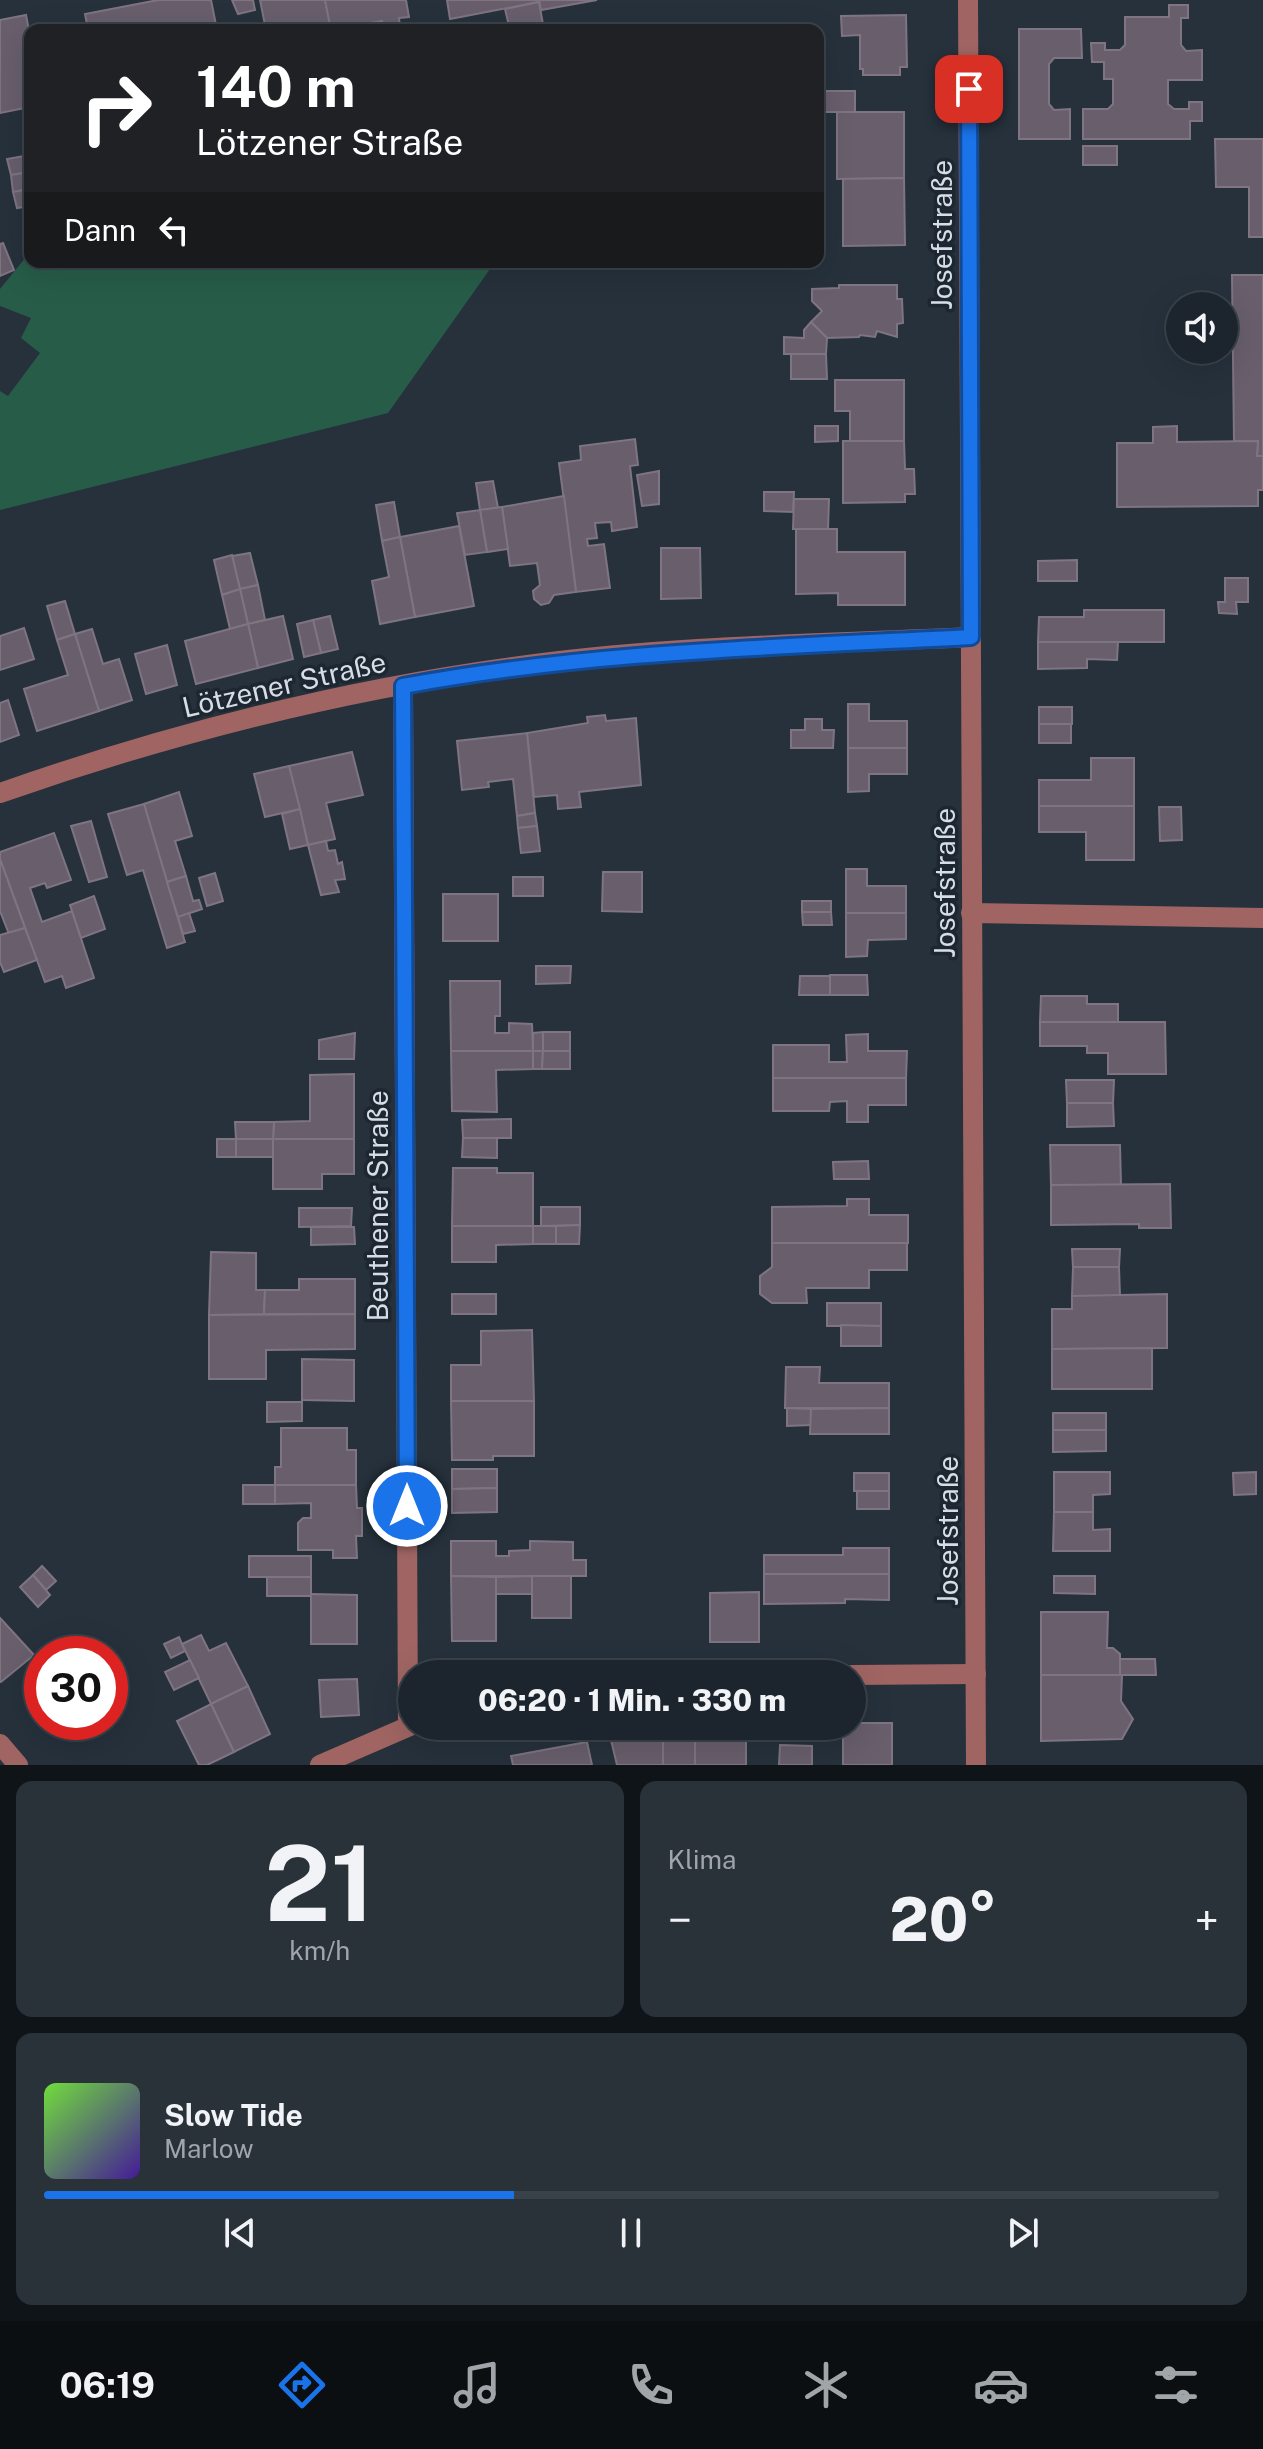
<!DOCTYPE html>
<html lang="de">
<head>
<meta charset="utf-8">
<style>
	body { margin:0; font-family:"Public Sans",sans-serif; background:#293139; color:#f1f3f6; height:100vh; display:flex; flex-direction:column; font-size:30px; white-space:nowrap }
	* { box-sizing:border-box; margin:0 }
	p { font-size:26px; color:#a0a5aa }
	.icon { flex:none; width:44px; height:44px; fill:none; stroke:currentColor; stroke-width:2; stroke-linecap:round; stroke-linejoin:round }
	.map { position:relative; height:1765px; overflow:hidden }
	.sheet { display:flex; flex-direction:column; gap:16px; padding:16px; background:#0f1419; flex:1 }
	.sheet>* { flex:none }
	.guide { position:absolute; left:24px; top:24px; width:800px; height:244px; border-radius:16px; box-shadow:0 8px 32px #0002,0 0 0 2px #3a4249; background:#202124; color:#fff; overflow:hidden }
	.fabs { position:absolute; left:1166px; top:292px; display:grid; gap:16px }
	.fabs a { display:grid; place-items:center; width:72px; height:72px; border-radius:50%; background:#1c252d; box-shadow:0 8px 32px #0002,0 0 0 2px #3a4249; font-size:40px }
	.speed { position:absolute; left:24px; top:1636px; display:flex; gap:16px; font-size:40px; font-weight:700; text-align:center }
	.speed>* { display:grid; place-content:center; width:104px; height:104px; border-radius:50%; background:#1c252d; box-shadow:0 8px 32px #0002,0 0 0 2px #3a4249; line-height:1 }
	.speed .limit { border:12px solid #d22; background:#fff; color:#111 }
	.pin { position:absolute; display:grid; place-items:center; width:68px; height:68px; color:#fff; margin:-34px; border-radius:16px; box-shadow:0 4px 12px #0006 }
	.me { position:absolute; width:88px; margin:-44px; rotate:0deg; stroke-linejoin:round; filter:drop-shadow(0 0 6px #0008) }
	.turn { display:flex; align-items:center; gap:28px; height:168px; padding:0 40px; font-size:36px }
	.turn .icon { width:104px; height:104px; stroke-width:2.5 }
	.turn b { display:block; font-size:56px; line-height:68px }
	.then { display:flex; align-items:center; height:76px; padding:0 40px; background:#0003; gap:16px; font-size:30px }
	.big { font-size:60px; font-weight:800; line-height:1.1 }
	.sheet .card { flex:1; display:flex; flex-direction:column; justify-content:center; gap:12px; min-width:0; padding:0 28px; border-radius:16px; background:#293139 }
	.sheet .dial { align-items:center; gap:0 }
	.dial b { font-size:104px; line-height:1 }
	.song { display:flex; align-items:center; gap:24px }
	.cover { width:96px; height:96px; border-radius:12px; background:linear-gradient(135deg,hsl(100 70% 55%),hsl(260 70% 35%)) }
	.played { height:8px; border-radius:4px; background:linear-gradient(90deg,#1a73e8 40%,#3a4249 40%) }
	.keys { display:flex; justify-content:space-around; direction:ltr }
	.heat { display:flex; justify-content:space-between; align-items:center; font-size:44px; direction:ltr }
	.sheet .tiles { flex:1; display:grid; gap:16px; grid-template-columns:1fr 1fr }
	.card:last-child { grid-column:span 2 }
	.trip { position:absolute; left:398px; top:1660px; width:468px; height:80px; border-radius:40px; background:#1c252d; box-shadow:0 8px 32px #0002,0 0 0 2px #3a4249; font-weight:800; line-height:80px; text-align:center }
	.dock { display:flex; height:128px; justify-content:space-around; align-items:center; background:#0b0f12; color:#a0a5aa }
	.dock .icon { width:56px; height:56px }
	.dock .active { color:#1a73e8 }
	.dock b { font-size:36px; color:#f1f3f6 }
	.map>svg:first-child { display:block }
	.green { fill:#275d48 }
	.building { fill:#685e6c; stroke:#7e7482; stroke-width:2 }
	.lines { fill:none; stroke-linecap:round; stroke-linejoin:round }
	.minor { stroke:#a06563; stroke-width:20 }
	.route-casing { stroke:#114b97; stroke-width:20 }
	.route { stroke:#1a73e8; stroke-width:14 }
	.labels { text-anchor:middle; dominant-baseline:central; stroke-width:7; stroke-linejoin:round; paint-order:stroke }
	.street-label { font-size:28px; fill:#d6dde4; stroke:#1d2732 }
</style>
</head>
<body>
<div class="map">
<svg width="1263" height="1765" viewBox="0 0 1263 1765">
	<rect width="100%" height="100%" fill="#26313c"/>
	<polygon class="green" points="26,257 30,258 30,262 61,263 495,262 388,413 0,510 0,391 8,396 40,353 21,338 31,318 0,306 0,289"/>
	<g class="building">
		<polygon points="158,0 211,0 217,30 88,30 85,14"/>
		<polygon points="232,0 253,0 255,10 238,14"/>
		<polygon points="260,0 325,0 331,30 266,30"/>
		<polygon points="325,0 406,0 409,17 399,18 400,26 384,29 382,21 331,30"/>
		<polygon points="447,0 539,0 539,2 450,19"/>
		<polygon points="539,0 597,0 541,10"/>
		<polygon points="539,2 544,30 510,30 505,9"/>
		<polygon points="1169,5 1188,5 1188,18 1181,18 1181,45 1186,51 1202,50 1202,80 1168,80 1168,104 1174,109 1189,109 1189,102 1202,102 1202,121 1190,121 1190,139 1083,139 1083,109 1108,109 1113,104 1113,79 1104,79 1104,62 1092,62 1091,43 1105,43 1105,50 1120,50 1125,45 1125,17 1169,17"/>
		<polygon points="26,15 30,36 30,107 0,113 0,20"/>
		<polygon points="906,15 907,67 900,67 900,75 863,75 863,69 860,69 860,35 842,36 841,16"/>
		<polygon points="1019,29 1081,29 1082,58 1054,58 1049,64 1049,104 1054,110 1070,109 1070,139 1019,139"/>
		<rect x="819" y="91" width="36" height="21"/>
		<polygon points="837,112 904,112 904,178 837,179"/>
		<polygon points="1215,139 1263,139 1263,237 1249,237 1249,187 1216,187"/>
		<rect x="1083" y="146" width="34" height="19"/>
		<polygon points="30,155 30,172 11,175 7,159"/>
		<polygon points="30,172 30,189 13,192 11,175"/>
		<polygon points="904,178 905,245 843,246 843,179"/>
		<polygon points="30,189 30,206 17,208 13,192"/>
		<polygon points="3,243 14,270 0,276 0,244"/>
		<polygon points="1232,275 1263,275 1263,456 1257,456 1258,441 1234,441"/>
		<polygon points="839,285 897,285 897,299 902,299 903,323 897,324 897,337 877,331 875,337 860,335 859,337 827,338 811,322 822,311 812,301 812,289 839,288"/>
		<polygon points="811,322 827,338 826,354 784,354 784,337 804,338 804,330"/>
		<polygon points="791,354 826,354 827,379 791,379"/>
		<polygon points="835,380 904,380 904,441 850,442 850,411 835,411"/>
		<polygon points="815,426 838,426 838,441 815,442"/>
		<polygon points="1177,426 1177,442 1258,441 1257,456 1263,456 1263,490 1258,490 1258,506 1117,507 1117,443 1153,443 1153,427"/>
		<polygon points="635,439 638,465 630,466 637,527 612,531 611,522 595,523 597,538 587,539 588,546 604,544 610,588 576,592 559,463 581,460 580,446"/>
		<polygon points="843,441 904,441 905,469 914,469 915,494 905,494 905,502 843,503"/>
		<polygon points="659,471 659,504 642,506 637,475"/>
		<polygon points="493,481 498,508 480,510 476,483"/>
		<polygon points="764,492 794,492 793,512 764,511"/>
		<polygon points="564,496 576,592 554,595 549,603 541,605 534,599 533,591 540,585 537,563 510,566 502,507"/>
		<polygon points="794,499 829,499 828,529 793,529"/>
		<polygon points="394,502 400,537 382,541 376,505"/>
		<polygon points="502,507 508,549 487,552 480,510"/>
		<polygon points="480,510 487,552 465,555 457,513"/>
		<polygon points="459,526 474,606 415,617 400,537"/>
		<polygon points="796,529 837,529 837,552 905,552 905,605 838,605 838,593 796,594"/>
		<polygon points="400,537 415,617 380,624 372,581 389,577 382,541"/>
		<polygon points="661,548 700,548 701,598 661,599"/>
		<polygon points="250,553 258,585 240,589 232,556"/>
		<polygon points="232,555 240,589 222,595 214,560"/>
		<polygon points="1077,560 1077,581 1038,581 1038,561"/>
		<polygon points="1225,578 1248,578 1248,602 1236,602 1237,614 1219,613 1218,602 1225,602"/>
		<polygon points="258,585 265,620 248,624 240,589"/>
		<polygon points="240,589 248,624 230,629 222,595"/>
		<polygon points="65,601 75,634 57,640 47,606"/>
		<polygon points="1084,610 1164,610 1164,642 1038,642 1039,617 1084,617"/>
		<polygon points="283,616 293,659 258,668 248,624"/>
		<polygon points="330,616 338,649 321,653 313,620"/>
		<polygon points="313,620 321,653 304,657 297,624"/>
		<polygon points="248,624 258,668 196,684 185,641"/>
		<polygon points="24,628 34,659 0,670 0,636"/>
		<polygon points="92,629 103,664 119,659 132,700 99,711 75,634"/>
		<polygon points="75,634 99,711 37,731 24,689 68,675 57,640"/>
		<polygon points="1038,642 1118,642 1117,660 1087,659 1087,668 1038,669"/>
		<polygon points="167,645 177,685 146,694 135,654"/>
		<polygon points="8,700 19,735 0,742 0,703"/>
		<polygon points="848,704 869,704 869,721 907,721 907,748 848,748"/>
		<rect x="1039" y="707" width="33" height="17"/>
		<polygon points="605,715 606,721 636,718 641,785 579,792 581,807 558,809 557,795 534,797 527,733 588,723 587,717"/>
		<polygon points="805,719 822,719 822,730 834,730 833,748 791,748 791,730 805,730"/>
		<rect x="1039" y="724" width="32" height="19"/>
		<polygon points="527,733 535,813 517,816 513,779 488,782 489,787 462,790 457,741"/>
		<polygon points="848,748 907,748 907,774 869,774 869,791 848,792"/>
		<polygon points="352,752 363,795 326,803 335,839 308,845 289,766"/>
		<polygon points="1091,758 1134,758 1134,806 1039,806 1039,780 1091,780"/>
		<polygon points="289,766 300,809 265,817 254,774"/>
		<polygon points="179,792 192,836 175,841 186,876 167,882 144,804"/>
		<polygon points="144,804 185,942 167,948 143,870 127,875 108,814"/>
		<polygon points="1039,806 1134,806 1134,860 1086,860 1086,832 1039,832"/>
		<polygon points="1159,807 1181,807 1182,840 1160,841"/>
		<polygon points="300,809 308,845 290,849 282,814"/>
		<polygon points="535,813 537,826 518,828 517,816"/>
		<polygon points="91,821 107,877 89,882 71,826"/>
		<polygon points="537,826 540,851 521,853 518,828"/>
		<polygon points="54,833 71,880 47,888 45,883 30,888 42,922 72,911 94,978 66,988 62,976 45,982 0,859 0,852"/>
		<polygon points="326,841 328,851 335,850 338,864 342,862 345,879 335,880 339,892 321,895 308,845"/>
		<polygon points="0,859 25,928 9,934 0,911"/>
		<polygon points="846,869 867,869 867,886 906,886 906,913 846,913"/>
		<polygon points="603,872 642,872 642,912 602,911"/>
		<polygon points="215,873 223,901 207,906 199,878"/>
		<polygon points="186,876 193,901 199,900 202,909 178,917 167,882"/>
		<rect x="513" y="877" width="30" height="19"/>
		<rect x="443" y="894" width="55" height="47"/>
		<polygon points="94,896 105,929 81,938 70,905"/>
		<rect x="802" y="901" width="29" height="11"/>
		<polygon points="802,912 831,912 832,925 803,925"/>
		<polygon points="189,913 195,931 183,934 178,917"/>
		<polygon points="846,913 906,913 906,939 868,940 867,956 846,957"/>
		<polygon points="25,928 37,960 4,972 0,962 0,935"/>
		<polygon points="536,966 571,966 570,983 536,984"/>
		<polygon points="830,975 867,975 868,995 830,995"/>
		<polygon points="800,976 830,976 830,995 799,995"/>
		<polygon points="450,981 500,981 500,1016 495,1016 495,1033 509,1033 509,1023 532,1024 533,1051 451,1051"/>
		<polygon points="1041,996 1087,996 1087,1004 1118,1004 1118,1022 1040,1022"/>
		<polygon points="1040,1022 1165,1022 1166,1074 1108,1074 1108,1053 1087,1053 1087,1046 1040,1046"/>
		<rect x="543" y="1032" width="27" height="19"/>
		<polygon points="543,1032 543,1051 533,1051 533,1033"/>
		<polygon points="355,1033 354,1059 319,1059 319,1040"/>
		<polygon points="868,1034 868,1051 907,1051 906,1078 773,1078 773,1045 829,1045 829,1062 847,1062 846,1035"/>
		<polygon points="451,1051 533,1051 533,1069 496,1070 497,1112 452,1111"/>
		<polygon points="533,1051 543,1051 542,1069 533,1069"/>
		<polygon points="543,1051 570,1051 570,1069 542,1069"/>
		<polygon points="354,1074 354,1139 273,1139 274,1122 310,1121 310,1075"/>
		<polygon points="773,1078 906,1078 906,1105 868,1105 868,1122 847,1122 847,1101 830,1102 829,1111 773,1111"/>
		<polygon points="1066,1080 1114,1080 1113,1103 1067,1103"/>
		<polygon points="1067,1103 1113,1103 1114,1126 1067,1127"/>
		<polygon points="511,1119 511,1138 463,1138 462,1120"/>
		<polygon points="235,1122 274,1122 273,1139 236,1139"/>
		<polygon points="463,1138 497,1138 497,1158 462,1157"/>
		<rect x="217" y="1139" width="19" height="18"/>
		<rect x="236" y="1139" width="37" height="18"/>
		<polygon points="273,1139 354,1139 354,1174 322,1174 322,1189 273,1189"/>
		<polygon points="1050,1145 1120,1145 1121,1185 1051,1185"/>
		<polygon points="868,1161 869,1179 834,1179 833,1162"/>
		<polygon points="453,1168 497,1168 497,1173 533,1173 533,1226 452,1226"/>
		<polygon points="1170,1184 1171,1228 1139,1228 1139,1224 1051,1225 1051,1185"/>
		<polygon points="847,1199 869,1199 869,1215 908,1215 908,1243 772,1243 772,1207 847,1206"/>
		<polygon points="541,1207 580,1207 580,1225 541,1226"/>
		<polygon points="299,1208 352,1208 351,1226 299,1227"/>
		<polygon points="580,1225 579,1244 556,1244 556,1226"/>
		<polygon points="452,1226 533,1226 533,1244 496,1245 496,1262 452,1262"/>
		<rect x="533" y="1226" width="23" height="18"/>
		<polygon points="311,1227 354,1227 355,1244 311,1245"/>
		<polygon points="772,1243 907,1243 907,1270 869,1270 869,1288 806,1288 807,1303 772,1303 760,1294 760,1276 772,1267"/>
		<polygon points="1072,1249 1120,1249 1119,1267 1073,1267"/>
		<polygon points="211,1252 256,1253 256,1290 265,1290 264,1314 209,1315"/>
		<polygon points="1073,1267 1119,1267 1120,1296 1072,1296"/>
		<polygon points="299,1279 355,1279 355,1314 264,1314 265,1290 299,1290"/>
		<rect x="452" y="1294" width="44" height="20"/>
		<polygon points="1167,1294 1167,1348 1052,1349 1052,1309 1072,1309 1072,1296"/>
		<rect x="827" y="1303" width="54" height="23"/>
		<polygon points="355,1314 355,1349 266,1350 266,1379 209,1379 209,1315"/>
		<polygon points="841,1325 881,1326 881,1346 841,1346"/>
		<polygon points="532,1330 534,1401 451,1401 451,1365 481,1365 481,1331"/>
		<polygon points="1152,1348 1152,1389 1052,1389 1052,1349"/>
		<polygon points="302,1359 354,1360 354,1401 302,1400"/>
		<polygon points="786,1367 820,1367 819,1383 889,1383 889,1408 785,1408"/>
		<polygon points="451,1401 534,1401 534,1456 493,1456 493,1460 452,1460"/>
		<polygon points="267,1402 302,1402 302,1421 267,1422"/>
		<polygon points="787,1408 811,1409 811,1425 787,1426"/>
		<polygon points="889,1408 889,1434 810,1434 811,1409"/>
		<rect x="1053" y="1413" width="53" height="17"/>
		<polygon points="281,1428 347,1428 347,1450 356,1450 356,1485 275,1485 275,1467 281,1467"/>
		<polygon points="1053,1430 1106,1430 1106,1451 1053,1452"/>
		<polygon points="452,1469 497,1469 497,1488 452,1489"/>
		<polygon points="1054,1472 1110,1472 1110,1494 1093,1495 1093,1512 1054,1512"/>
		<polygon points="1256,1472 1256,1494 1234,1495 1233,1473"/>
		<rect x="854" y="1473" width="35" height="18"/>
		<rect x="243" y="1485" width="32" height="19"/>
		<polygon points="275,1485 356,1485 357,1508 362,1508 362,1536 356,1536 357,1558 333,1558 333,1550 298,1550 298,1523 303,1518 311,1518 311,1503 275,1504"/>
		<polygon points="497,1488 497,1512 452,1513 452,1489"/>
		<rect x="857" y="1491" width="32" height="18"/>
		<polygon points="1054,1512 1093,1512 1093,1530 1110,1529 1110,1551 1053,1551"/>
		<polygon points="451,1541 496,1541 496,1556 509,1556 509,1551 530,1550 530,1541 573,1542 573,1560 586,1560 586,1576 451,1576"/>
		<polygon points="843,1548 889,1548 889,1574 764,1574 764,1555 843,1555"/>
		<rect x="249" y="1556" width="62" height="21"/>
		<polygon points="42,1566 56,1581 46,1590 33,1575"/>
		<polygon points="764,1574 889,1574 889,1600 845,1599 845,1603 764,1604"/>
		<polygon points="33,1575 50,1595 38,1607 20,1587"/>
		<polygon points="451,1576 496,1577 496,1641 452,1641"/>
		<polygon points="532,1576 532,1594 496,1594 496,1577"/>
		<rect x="532" y="1576" width="39" height="42"/>
		<polygon points="1054,1576 1095,1576 1095,1594 1054,1593"/>
		<rect x="267" y="1577" width="44" height="19"/>
		<polygon points="759,1592 759,1642 710,1642 710,1593"/>
		<polygon points="311,1594 357,1595 357,1644 311,1644"/>
		<polygon points="1041,1612 1108,1612 1107,1648 1113,1648 1120,1654 1120,1675 1041,1675"/>
		<polygon points="0,1618 34,1655 1,1682 0,1681"/>
		<polygon points="201,1635 209,1651 226,1643 248,1686 211,1704 182,1644"/>
		<polygon points="179,1637 185,1651 171,1658 164,1644"/>
		<polygon points="1120,1659 1155,1659 1156,1675 1120,1675"/>
		<polygon points="190,1660 199,1678 174,1690 165,1672"/>
		<polygon points="1041,1675 1122,1675 1121,1701 1133,1719 1122,1739 1041,1741"/>
		<polygon points="357,1679 359,1715 321,1717 319,1680"/>
		<polygon points="248,1686 270,1734 234,1752 211,1704"/>
		<polygon points="211,1704 234,1752 207,1765 199,1765 177,1721"/>
		<polygon points="852,1723 892,1723 892,1765 843,1765 843,1726 852,1726"/>
		<polygon points="694,1726 746,1726 746,1765 695,1765"/>
		<polygon points="663,1730 663,1765 617,1765 611,1740"/>
		<polygon points="695,1738 695,1765 663,1765 663,1739"/>
		<polygon points="587,1742 592,1765 513,1765 511,1756"/>
		<polygon points="780,1745 812,1746 812,1765 779,1765"/>
	</g>
	<g class="lines">
		<g class="minor">
			<polyline points="968,0 976,1765"/>
			<polyline points="403,686 408,1726"/>
			<path d="M0,793C174,732 353,687 535,664C679,645 827,644 971,637"/>
			<polyline points="971,913 1263,918"/>
			<polyline points="852,1675 976,1674"/>
			<polyline points="0,1744 18,1765"/>
			<polyline points="320,1765 412,1725"/>
		</g>
	</g>
	<g class="lines">
		<defs>
			<path id="route" d="M407,1506L403,686C590,651 781,647 971,637L969,89"/>
		</defs>
		<use href="#route" class="route-casing"/>
		<use href="#route" class="route"/>
	</g>
	<g class="labels">
		<g class="street-label">
			<text transform="translate(941 235) rotate(-90)">Josefstraße</text>
			<text transform="translate(284 684) rotate(-13)">Lötzener Straße</text>
			<text transform="translate(944 883) rotate(-90)">Josefstraße</text>
			<text transform="translate(377 1206) rotate(-90)">Beuthener Straße</text>
			<text transform="translate(947 1531) rotate(-90)">Josefstraße</text>
		</g>
	</g>
</svg>
<div class="fabs">
<a><svg class="icon" aria-label="sound" viewBox="0 0 24 24"><path d="M4 9h4l5-4v14l-5-4H4zM17 9q2 3 0 6"/></svg></a>
</div>
<div class="speed"><div class="limit">30</div></div>
<div class="pin" style="left:969px;top:89px;background:#d93025"><svg class="icon" aria-label="arrive" viewBox="0 0 24 24"><path d="M6 21V4h12l-3 4 3 4H6"/></svg></div>
<svg class="me" style="left:407px;top:1506px" viewBox="-20 -20 40 40"><circle r="17" fill="#1a73e8" stroke="#fff" stroke-width="3"/><path d="M0-11L8 9 0 5-8 9z" fill="#fff"/></svg>
<div class="trip">06:20 · 1 Min. · 330 m</div>
<div class="guide">
<div class="turn"><svg class="icon" aria-label="right" viewBox="0 0 24 24"><path d="M7 20v-9h11M14 6l5 5-5 5"/></svg><div><b>140 m</b>Lötzener Straße</div></div>
<div class="then">Dann<svg class="icon" aria-label="left" viewBox="0 0 24 24"><path d="M17 20v-9H6M10 6l-5 5 5 5"/></svg></div>
</div>
</div>
<section class="sheet">
<div class="tiles">
<div class="card dial"><b>21</b><p>km/h</p></div>
<div class="card"><p>Klima</p>
<div class="heat"><a>−</a><b class="big">20°</b><a>+</a></div>
</div>
<div class="card">
<div class="song"><i class="cover"></i><div><b>Slow Tide</b><p>Marlow</p></div></div>
<div class="played"></div>
<div class="keys"><svg class="icon" aria-label="previous" viewBox="0 0 24 24"><path d="M18 5L8 12l10 7zM5 5v14"/></svg><svg class="icon" aria-label="pause" viewBox="0 0 24 24"><path d="M8 5v14M16 5v14"/></svg><svg class="icon" aria-label="next" viewBox="0 0 24 24"><path d="M6 5l10 7-10 7zM19 5v14"/></svg></div>
</div>
</div>
</section>
<nav class="dock">
<b>06:19</b>
<svg class="icon active" aria-label="directions" viewBox="0 0 24 24"><path d="M12 3l9 9-9 9-9-9zM9 14v-3h6M13 9l2 2-2 2"/></svg>
<svg class="icon" aria-label="music" viewBox="0 0 24 24"><path d="M9 18V5l10-2v13"/><circle cx="6" cy="18" r="3"/><circle cx="16" cy="16" r="3"/></svg>
<svg class="icon" aria-label="phone" viewBox="0 0 24 24"><path d="M5 4h4l2 5-3 2q2 4 5 5l2-3 5 2v4C11 20 4 13 5 4z"/></svg>
<svg class="icon" aria-label="climate" viewBox="0 0 24 24"><path d="M12 3v18M4 7l16 10M4 17L20 7"/></svg>
<svg class="icon" aria-label="car" viewBox="0 0 24 24"><path d="M5 17H2v-5l4-1 3-4h7l3 4 3 1v5h-3M9 17h6M6 11h13"/><circle cx="7" cy="17" r="2"/><circle cx="17" cy="17" r="2"/></svg>
<svg class="icon" aria-label="filters" viewBox="0 0 24 24"><path d="M4 7h16M4 17h16"/><circle cx="9" cy="7" r="2"/><circle cx="15" cy="17" r="2"/></svg>
</nav>
</body>
</html>
